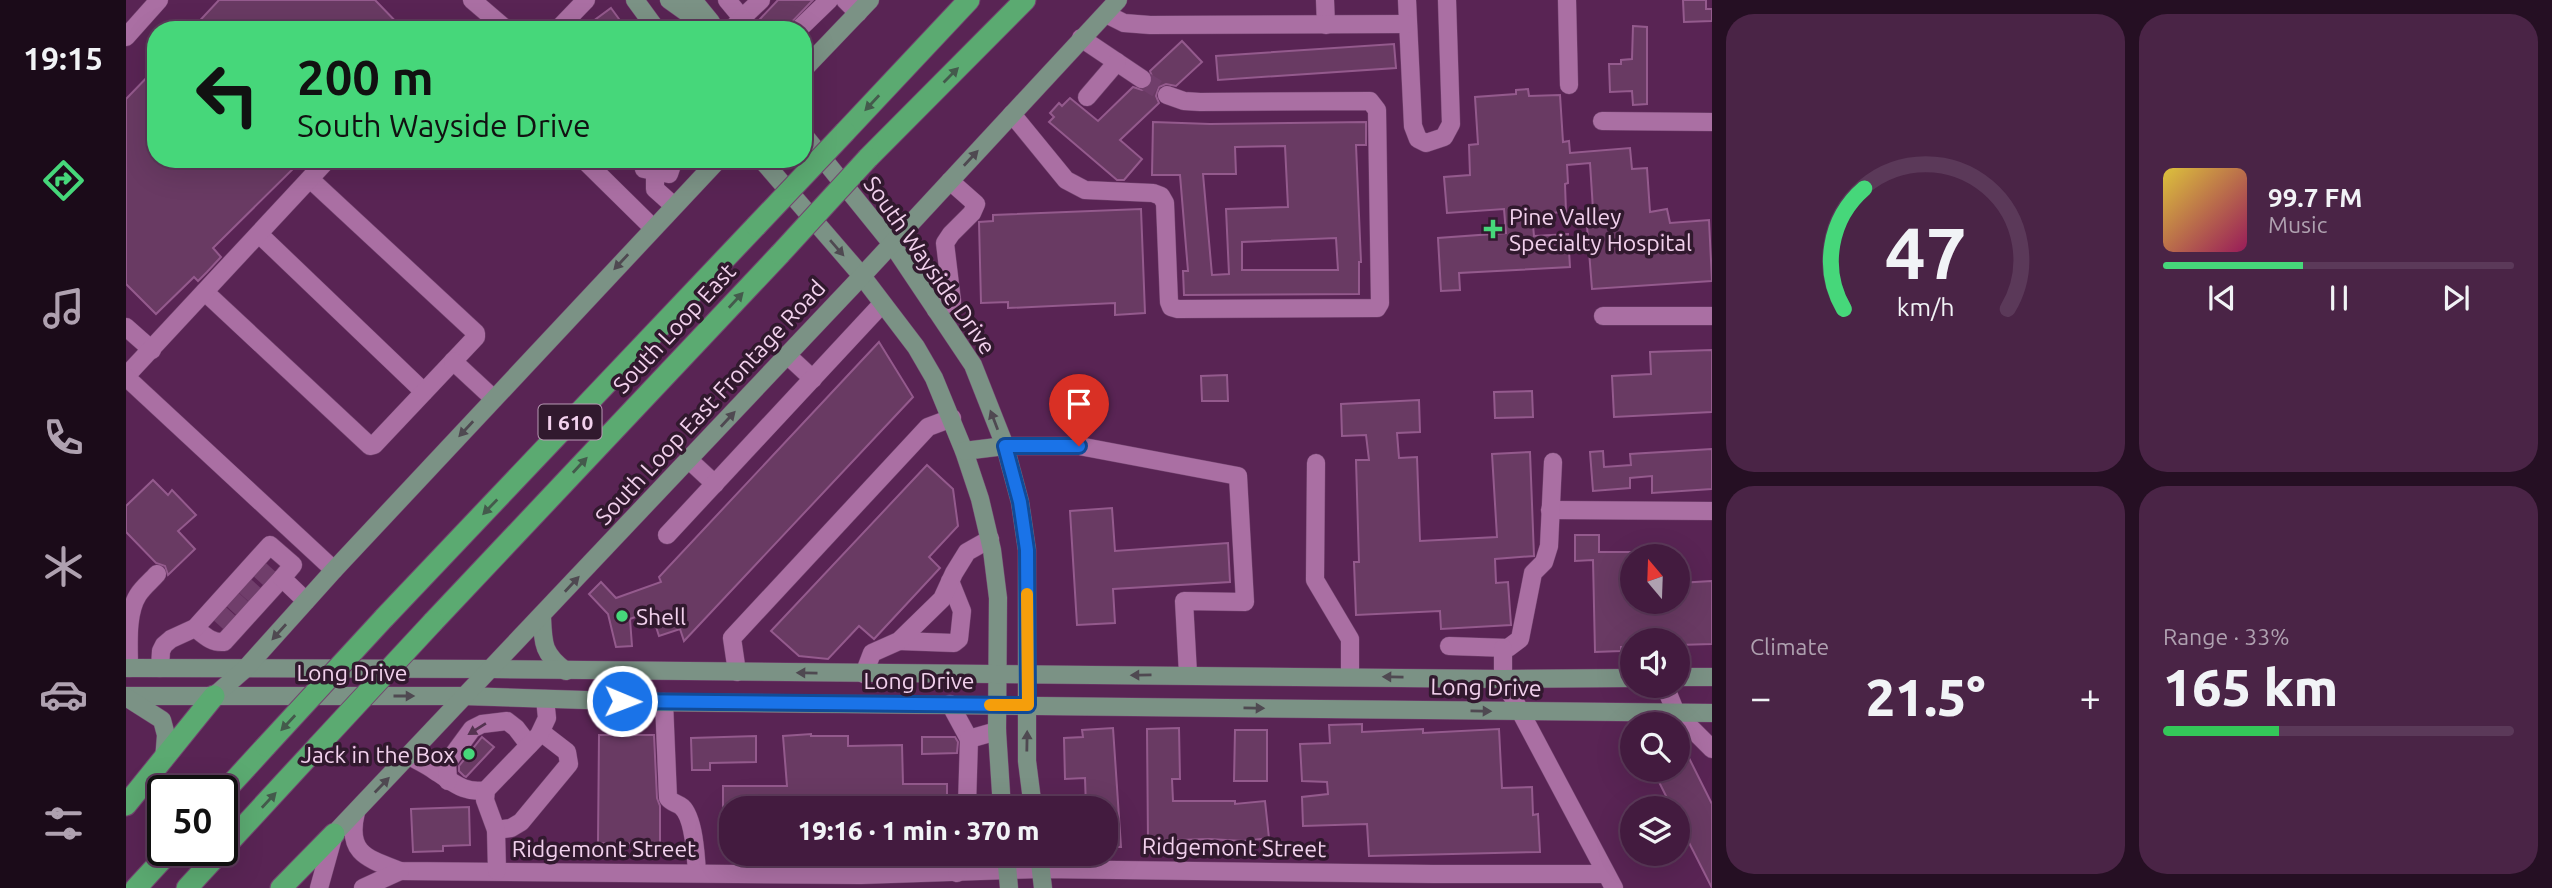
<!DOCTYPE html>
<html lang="en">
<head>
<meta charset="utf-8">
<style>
	body { margin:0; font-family:Ubuntu,sans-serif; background:#4a2446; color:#f1f3f6; height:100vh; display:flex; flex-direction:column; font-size:26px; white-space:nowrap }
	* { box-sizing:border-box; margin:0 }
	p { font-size:23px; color:#afa1b0 }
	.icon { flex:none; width:38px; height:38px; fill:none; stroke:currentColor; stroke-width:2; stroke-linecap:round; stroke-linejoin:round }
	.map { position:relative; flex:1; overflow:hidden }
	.details { display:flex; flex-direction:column; gap:14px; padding:14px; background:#250f23; width:840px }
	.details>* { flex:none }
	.banner { position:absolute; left:21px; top:21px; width:665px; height:147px; border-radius:28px; box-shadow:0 7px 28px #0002,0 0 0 2px #5b3959; background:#46d77a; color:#111; overflow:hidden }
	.needle { width:46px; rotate:341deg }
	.fabs { position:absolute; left:1494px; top:544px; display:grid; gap:14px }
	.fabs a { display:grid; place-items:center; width:70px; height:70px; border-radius:50%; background:#431b3f; box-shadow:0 7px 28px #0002,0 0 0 2px #5b3959; font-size:35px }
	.speed { position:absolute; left:21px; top:775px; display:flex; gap:14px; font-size:35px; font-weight:700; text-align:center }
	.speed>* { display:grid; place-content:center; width:91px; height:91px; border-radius:50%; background:#431b3f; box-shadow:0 7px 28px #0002,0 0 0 2px #5b3959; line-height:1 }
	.speed .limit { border:4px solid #111; border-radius:10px; background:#fff; color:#111 }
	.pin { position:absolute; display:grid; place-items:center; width:60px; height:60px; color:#fff; margin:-72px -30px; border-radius:50% 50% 50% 0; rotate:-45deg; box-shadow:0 0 7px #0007 }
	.pin .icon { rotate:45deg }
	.me { position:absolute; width:77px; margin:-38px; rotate:91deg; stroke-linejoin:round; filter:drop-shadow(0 0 5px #0008) }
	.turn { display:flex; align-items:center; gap:24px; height:147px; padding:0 35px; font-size:32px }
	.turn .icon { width:91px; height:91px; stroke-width:2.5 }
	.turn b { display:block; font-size:49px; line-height:60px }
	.big { font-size:52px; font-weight:800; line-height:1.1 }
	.details .widget { flex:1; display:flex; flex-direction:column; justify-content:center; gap:10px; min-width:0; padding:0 24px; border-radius:28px; background:#4a2446 }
	.details .dial { align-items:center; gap:0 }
	.dial svg { height:182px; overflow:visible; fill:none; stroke:#5b3959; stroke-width:7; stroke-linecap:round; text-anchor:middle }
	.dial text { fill:#f1f3f6; stroke:none }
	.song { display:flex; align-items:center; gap:21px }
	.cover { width:84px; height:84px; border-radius:10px; background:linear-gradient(135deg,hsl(50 70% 55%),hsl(330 70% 35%)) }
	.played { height:7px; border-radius:4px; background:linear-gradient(90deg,#46d77a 40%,#5b3959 40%) }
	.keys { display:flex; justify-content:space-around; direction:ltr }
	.heat { display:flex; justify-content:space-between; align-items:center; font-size:38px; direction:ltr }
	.charge { height:10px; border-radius:5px; background:linear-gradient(90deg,#34c759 33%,#5b3959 0) }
	.details .tiles { flex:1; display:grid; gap:14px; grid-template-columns:repeat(2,1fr) }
	.trip { position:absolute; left:593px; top:796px; width:399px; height:70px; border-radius:28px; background:#431b3f; box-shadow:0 7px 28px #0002,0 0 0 2px #5b3959; font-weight:800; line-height:70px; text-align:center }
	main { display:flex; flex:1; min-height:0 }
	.dock { display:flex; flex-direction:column; width:126px; justify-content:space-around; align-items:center; background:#1b0b19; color:#afa1b0 }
	.dock .icon { width:49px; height:49px }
	.dock .active { color:#46d77a }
	.dock b { font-size:32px; color:#f1f3f6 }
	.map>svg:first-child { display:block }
	.building { fill:#693a63; stroke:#945a8d; stroke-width:2; fill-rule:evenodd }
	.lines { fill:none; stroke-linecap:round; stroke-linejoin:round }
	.minor-tunnel { stroke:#703e6b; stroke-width:18; stroke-dasharray:18 9; stroke-linecap:butt }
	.minor-casing { stroke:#73446f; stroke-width:19 }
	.major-casing { stroke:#73446f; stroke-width:19 }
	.highway-casing { stroke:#73446f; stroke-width:23 }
	.minor { stroke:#aa6fa3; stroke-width:18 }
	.major { stroke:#7b9285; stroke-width:18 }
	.highway { stroke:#5baa71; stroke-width:21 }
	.highway-bridge-casing { stroke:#73446f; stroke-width:23; stroke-linecap:butt }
	.highway-bridge { stroke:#5baa71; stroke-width:21 }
	.oneway { fill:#445a4c }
	.oneway2 { fill:#4f4951 }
	.oneway3 { fill:#553351 }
	.route-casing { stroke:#114b97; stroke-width:18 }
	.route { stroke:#1a73e8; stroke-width:12 }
	.slow { stroke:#f59e0b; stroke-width:12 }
	.poi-dot { fill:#46d77a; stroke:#31192e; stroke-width:2.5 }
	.labels { text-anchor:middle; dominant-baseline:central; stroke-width:7; stroke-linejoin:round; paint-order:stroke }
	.shield { fill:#31192e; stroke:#b89ab4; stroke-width:2 }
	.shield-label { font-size:21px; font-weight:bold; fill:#f2d1ed }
	.poi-label { font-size:23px; fill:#f2d1ed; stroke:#31192e; text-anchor:start }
	.street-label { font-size:23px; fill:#f2d1ed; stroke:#31192e }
</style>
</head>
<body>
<main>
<nav class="dock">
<b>19:15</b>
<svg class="icon active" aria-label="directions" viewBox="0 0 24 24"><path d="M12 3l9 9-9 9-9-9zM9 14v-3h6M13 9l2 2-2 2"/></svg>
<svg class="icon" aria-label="music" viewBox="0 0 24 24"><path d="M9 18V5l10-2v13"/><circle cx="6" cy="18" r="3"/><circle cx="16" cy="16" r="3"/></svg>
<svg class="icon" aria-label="phone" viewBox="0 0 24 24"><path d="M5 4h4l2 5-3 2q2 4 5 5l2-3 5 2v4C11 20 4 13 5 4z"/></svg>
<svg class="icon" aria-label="climate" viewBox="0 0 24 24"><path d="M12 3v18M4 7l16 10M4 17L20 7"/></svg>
<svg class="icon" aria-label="car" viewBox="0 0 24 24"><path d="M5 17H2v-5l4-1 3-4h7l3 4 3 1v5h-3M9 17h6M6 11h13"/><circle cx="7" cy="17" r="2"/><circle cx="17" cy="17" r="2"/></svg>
<svg class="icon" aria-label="filters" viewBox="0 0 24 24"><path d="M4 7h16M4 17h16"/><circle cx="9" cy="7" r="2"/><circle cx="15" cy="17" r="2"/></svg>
</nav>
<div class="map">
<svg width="1586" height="888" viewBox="0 0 1586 888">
	<rect width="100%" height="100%" fill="#592454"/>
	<g class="building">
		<polygon points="93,0 249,0 278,30 65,30"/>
		<polygon points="652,0 687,0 658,30 640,30 633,20"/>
		<polygon points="1557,0 1580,0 1580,9 1586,9 1586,21 1558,22"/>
		<polygon points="485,8 501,30 455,30"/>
		<polygon points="1507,26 1521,27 1521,104 1507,105 1506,91 1484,92 1483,64 1495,64 1495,60 1506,59"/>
		<polygon points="1056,41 1076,62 1050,86 1040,84 1033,87 1030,96 1033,103 994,140 1016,159 998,180 991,180 923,122 928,117 924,113 933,103 936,106 944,98 972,121 1007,87 1016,90 1025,86 1027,79 1024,71"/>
		<polygon points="1268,44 1270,68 1092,80 1090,56"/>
		<polygon points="30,68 30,159 177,159 87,248 95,257 81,272 72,281 68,277 30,314 0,284 0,99"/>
		<polygon points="1402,89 1403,96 1434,95 1437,142 1443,141 1444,153 1504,148 1506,169 1521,168 1524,212 1541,209 1544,223 1583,220 1586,281 1466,289 1461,226 1468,225 1464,163 1441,165 1442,183 1439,184 1440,212 1406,214 1408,236 1442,234 1444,267 1333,273 1334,290 1315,291 1312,238 1380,233 1378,209 1321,213 1318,177 1344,175 1343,145 1352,144 1349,97 1390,94 1390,90"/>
		<path d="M1027,122L1084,124L1240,122V145H1230L1235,262H1233V294L1058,295L1057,271H1062L1054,175H1026ZM1159,146L1162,207L1100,209L1103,274L1086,275L1077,174H1110L1109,147ZM1210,238L1212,270H1116V242Z"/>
		<polygon points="1015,209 1019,313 989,315 989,303 882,308 882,302 855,303 853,222 867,221 867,215"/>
		<polygon points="753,342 787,397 558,641 554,629 533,636 525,611 504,619 506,646 490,647 482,614 463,594 475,582 490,598 535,582 533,577"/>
		<polygon points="1586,350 1586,412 1488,417 1486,376 1525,374 1524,352"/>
		<polygon points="1101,375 1102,401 1076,401 1075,376"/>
		<polygon points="1406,391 1407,417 1369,418 1368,392"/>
		<polygon points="1293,400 1294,432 1271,433 1273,458 1291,457 1294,541 1371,537 1366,454 1404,452 1408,556 1369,559 1370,583 1382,582 1385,625 1315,629 1314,611 1230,615 1228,562 1233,562 1230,460 1243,460 1240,435 1216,436 1215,404"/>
		<polygon points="1586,449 1586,489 1526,493 1526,476 1504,478 1504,488 1467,491 1464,452 1477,451 1478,467 1505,465 1504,454"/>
		<polygon points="801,465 827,489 832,526 803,557 814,568 748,639 733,626 702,659 673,656 645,631"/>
		<polygon points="27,480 42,495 46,490 70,515 52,531 69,549 42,575 39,566 30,563 0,532 0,506"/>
		<polygon points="986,508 989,551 1102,543 1104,582 987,589 989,623 951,625 944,511"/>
		<polygon points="1449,535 1473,535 1473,552 1507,552 1507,602 1552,602 1552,583 1586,581 1586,644 1552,645 1552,640 1507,640 1507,647 1495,647 1495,651 1469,652 1467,560 1449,561"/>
		<polygon points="1236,724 1236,732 1297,729 1297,733 1373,729 1376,788 1406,787 1407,815 1412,814 1414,852 1243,856 1241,824 1177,826 1176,797 1202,794 1201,782 1176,781 1174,744 1204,743 1203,725"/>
		<polygon points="987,728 995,847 980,847 980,808 960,808 959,778 939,779 938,738 957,737 956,730"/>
		<polygon points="1053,728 1054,779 1046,779 1047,801 1109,801 1109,804 1139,801 1143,838 1117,841 1083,839 1022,841 1021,729"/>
		<polygon points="1109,730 1141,730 1141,781 1108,781"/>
		<polygon points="685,734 685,736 722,736 722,746 776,745 777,784 821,784 821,808 597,808 597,786 661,786 657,736"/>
		<polygon points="473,735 528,735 531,798 534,806 534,844 472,843"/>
		<polygon points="630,736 630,762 584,763 584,770 566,770 565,738"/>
		<polygon points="1552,736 1586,804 1586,888 1552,821 1552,808 1546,808 1527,770 1552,770"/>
		<polygon points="356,737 368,747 340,777 338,776 333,771 333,766"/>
		<polygon points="796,737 829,737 832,742 831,753 796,754"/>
		<polygon points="343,807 344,845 317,846 317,851 287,852 285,809"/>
	</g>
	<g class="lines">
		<g class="minor-tunnel">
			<polyline points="1016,79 1041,95"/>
			<polyline points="133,569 145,580"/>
			<polyline points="118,585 130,596"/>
			<polyline points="106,599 117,609"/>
			<polyline points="93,613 104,623"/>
		</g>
		<defs>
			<g id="minor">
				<polyline points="346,0 381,30"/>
				<polyline points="601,0 616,18 635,0"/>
				<polyline points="719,0 732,13"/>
				<polyline points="1199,0 1200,25"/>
				<polyline points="1281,0 1287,126 1292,139 1300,143 1318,137 1325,124 1321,0"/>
				<polyline points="1441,0 1443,85"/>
				<polyline points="980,14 998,23 1024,25 1281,24"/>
				<polyline points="431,30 460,0"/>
				<polyline points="605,30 616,18 626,30"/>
				<polyline points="672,30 703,0"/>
				<polyline points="0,37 33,0"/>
				<polyline points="955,38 1016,79"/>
				<polyline points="961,97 991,62"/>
				<polyline points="886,114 940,180 959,190 1027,193 1035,196 1039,203 1043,302 1045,307 1052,309 1251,308 1254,303 1251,110 1244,101 1074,102 1058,101 1041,95"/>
				<polyline points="1476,121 1586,122"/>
				<polyline points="457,159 527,228"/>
				<polyline points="520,159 518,169 543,174 548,159"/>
				<polyline points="529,172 529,189 548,206"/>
				<polyline points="133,234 298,392"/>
				<polyline points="79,292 244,446 248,445 350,337 350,333 184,179"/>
				<polyline points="810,310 826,301 819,243 825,234 846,213 850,204 824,181"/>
				<polyline points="1477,316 1586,316"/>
				<polyline points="0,327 26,350"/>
				<polyline points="661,355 687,379"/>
				<polyline points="327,361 368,399"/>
				<polyline points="0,376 202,159"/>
				<polyline points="0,377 208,570"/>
				<polyline points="879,446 953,446 1112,476 1119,602 1058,601 1062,674"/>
				<polyline points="563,460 589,484"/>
				<polyline points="1190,463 1189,580 1224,639 1224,676"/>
				<polyline points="1424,510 1586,511"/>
				<polyline points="541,535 756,304"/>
				<path d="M69,628C78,635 85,643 98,642L156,578"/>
				<polyline points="773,641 828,643 833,639 836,611 824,581"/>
				<polyline points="1323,646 1382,648 1394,639 1407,573 1418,562 1423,546 1427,462"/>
				<polyline points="1377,648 1377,679 1488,888"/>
				<path d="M3,668C3,645 0,614 12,595C17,587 25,581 31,574"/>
				<polyline points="34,668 35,651 38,645 45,639 69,628 144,545 167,565 156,578 180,601"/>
				<polyline points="611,672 606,638 802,427 826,418"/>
				<polyline points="738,674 746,653 773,641 816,599 828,573 841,552 864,539"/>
				<polyline points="1539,686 1550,713 1586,749"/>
				<path d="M538,702L542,798C546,803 551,803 556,807C568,818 570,857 571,873"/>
				<polyline points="824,704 843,739"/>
				<path d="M283,756C292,761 301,765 309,771C327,782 338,794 360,790"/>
				<polyline points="322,781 321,763 346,729 356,724 381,721 390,728 403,745"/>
				<polyline points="841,805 843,739 871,731"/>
				<polyline points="841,808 841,805 876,804"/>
				<path d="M230,812C220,853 240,858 274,871L735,875L915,869L1307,874H1480"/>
				<polyline points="370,830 385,828 395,822 443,764 441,752 415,732"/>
				<polyline points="371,871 370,830 359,800 360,790 413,735 421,718 419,699"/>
				<polyline points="831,873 834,854"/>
				<polyline points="193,888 208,834"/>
				<polyline points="237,888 274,871"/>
			</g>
			<g id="major">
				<polyline points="509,0 531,30"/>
				<polyline points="543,0 585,30"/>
				<polyline points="567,0 585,22"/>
				<polyline points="677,70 744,0"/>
				<polyline points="677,134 766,244 847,365 879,446 894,502 901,550 901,761 907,808"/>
				<polyline points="635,159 736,276 790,347 808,378 838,451 854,499 866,550 872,598 871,731 876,808"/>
				<polyline points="838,451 879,446"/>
				<path d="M416,617C417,644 417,654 440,671"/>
				<polyline points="0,668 367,669 1377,679 1507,678"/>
				<polyline points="1552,677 1586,677"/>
				<polyline points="0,696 337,696 521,702 1586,713"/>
				<polyline points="88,696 119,669 208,570 593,159"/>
				<polyline points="0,697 36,720 40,735 38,760"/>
				<polyline points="208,834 736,276 992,0"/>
				<polyline points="880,854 883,888"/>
				<polyline points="913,854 917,888"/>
			</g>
			<g id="highway">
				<polyline points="719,132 843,0"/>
				<polyline points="742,158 899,0"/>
				<polyline points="258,618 630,226"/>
				<polyline points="307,622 654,254"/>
				<polyline points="96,794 140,746"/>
				<polyline points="0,805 88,696"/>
				<polyline points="96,850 191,747"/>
				<polyline points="10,888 45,850"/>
				<polyline points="61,888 96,850"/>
				<polyline points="155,888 208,834"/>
			</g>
		</defs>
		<use href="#minor" class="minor-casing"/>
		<use href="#major" class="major-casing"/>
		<use href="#highway" class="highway-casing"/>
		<use href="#minor" class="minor"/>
		<use href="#major" class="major"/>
		<use href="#highway" class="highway"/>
		<defs>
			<g id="highway-bridge">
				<polyline points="630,226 719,132"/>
				<polyline points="654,254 742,158"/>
				<polyline points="140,746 258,618"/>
				<polyline points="191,747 307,622"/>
			</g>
		</defs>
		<use href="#highway-bridge" class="highway-bridge-casing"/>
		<use href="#highway-bridge" class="highway-bridge"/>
	</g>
	<defs><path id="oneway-solid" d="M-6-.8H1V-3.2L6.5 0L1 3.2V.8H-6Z" transform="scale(1.75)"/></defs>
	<g class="oneway">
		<use href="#oneway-solid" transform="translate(825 75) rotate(-45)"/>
		<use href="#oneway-solid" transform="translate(746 103) rotate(133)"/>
		<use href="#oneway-solid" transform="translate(610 300) rotate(-47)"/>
		<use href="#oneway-solid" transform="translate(454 465) rotate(-47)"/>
		<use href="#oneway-solid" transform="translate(364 507) rotate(134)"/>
		<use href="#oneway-solid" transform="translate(162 723) rotate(133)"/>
		<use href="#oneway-solid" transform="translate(143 800) rotate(-47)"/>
	</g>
	<g class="oneway2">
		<use href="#oneway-solid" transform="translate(845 158) rotate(-47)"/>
		<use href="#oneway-solid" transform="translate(711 248) rotate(49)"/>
		<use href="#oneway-solid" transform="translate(495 262) rotate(133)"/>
		<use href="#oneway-solid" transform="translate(602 419) rotate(-47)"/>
		<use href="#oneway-solid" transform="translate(868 420) rotate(-111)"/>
		<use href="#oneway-solid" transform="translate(340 429) rotate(133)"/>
		<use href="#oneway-solid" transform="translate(446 584) rotate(-47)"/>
		<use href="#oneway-solid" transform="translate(153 632) rotate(132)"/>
		<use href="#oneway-solid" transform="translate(681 673) rotate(-179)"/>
		<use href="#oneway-solid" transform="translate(1015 675) rotate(179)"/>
		<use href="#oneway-solid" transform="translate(1267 677) rotate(-179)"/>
		<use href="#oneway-solid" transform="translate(278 696)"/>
		<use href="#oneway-solid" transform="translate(1128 708) rotate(1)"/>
		<use href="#oneway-solid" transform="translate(1355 711) rotate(1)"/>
		<use href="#oneway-solid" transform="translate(901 741) rotate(-89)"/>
		<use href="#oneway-solid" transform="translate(256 785) rotate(-46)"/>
	</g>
	<use class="oneway3" href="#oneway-solid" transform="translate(351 729) rotate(148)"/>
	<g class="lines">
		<defs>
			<polyline id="route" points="496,701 902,705 901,550 894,502 879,446 953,446"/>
		</defs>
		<use href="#route" class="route-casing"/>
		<use href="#route" class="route"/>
		<polyline class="slow" points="864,705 902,705 901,594"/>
	</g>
	<g class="poi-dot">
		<path d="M1363.5 218.5h7v7h7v7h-7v7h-7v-7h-7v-7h7z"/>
		<circle cx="496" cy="616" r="7"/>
		<circle cx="343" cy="754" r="7"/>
	</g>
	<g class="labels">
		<rect class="shield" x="412.5" y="404.5" width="63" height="35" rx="5"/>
		<g class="shield-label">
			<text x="444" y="422">I 610</text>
		</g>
		<g class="poi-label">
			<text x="1383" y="216">Pine Valley<tspan x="1383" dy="26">Specialty Hospital</tspan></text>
			<text x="510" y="616">Shell</text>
			<text x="329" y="754" text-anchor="end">Jack in the Box</text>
		</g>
		<g class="street-label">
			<text transform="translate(804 265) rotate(55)">South Wayside Drive</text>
			<text transform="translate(548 328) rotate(-47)">South Loop East</text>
			<text transform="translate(584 402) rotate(-47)">South Loop East Frontage Road</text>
			<text x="226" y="672">Long Drive</text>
			<text x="793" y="680">Long Drive</text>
			<text transform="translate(1360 687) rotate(1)">Long Drive</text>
			<text transform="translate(1108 847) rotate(1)">Ridgemont Street</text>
			<text x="478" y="848">Ridgemont Street</text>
		</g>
	</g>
</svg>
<div class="fabs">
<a><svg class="needle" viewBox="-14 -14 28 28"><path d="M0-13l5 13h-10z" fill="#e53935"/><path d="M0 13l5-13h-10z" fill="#afa1b0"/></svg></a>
<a><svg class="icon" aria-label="sound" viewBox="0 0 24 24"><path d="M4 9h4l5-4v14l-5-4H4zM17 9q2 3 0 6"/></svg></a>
<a><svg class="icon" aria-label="search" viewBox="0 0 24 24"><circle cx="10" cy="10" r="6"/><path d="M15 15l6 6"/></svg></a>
<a><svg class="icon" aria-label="layers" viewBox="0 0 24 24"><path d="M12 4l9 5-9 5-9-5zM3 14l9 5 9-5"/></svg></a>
</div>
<div class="speed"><div class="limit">50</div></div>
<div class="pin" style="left:953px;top:446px;background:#d93025"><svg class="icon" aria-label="arrive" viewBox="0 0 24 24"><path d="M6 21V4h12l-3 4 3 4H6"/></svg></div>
<svg class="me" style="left:496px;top:701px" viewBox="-20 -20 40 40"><circle r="17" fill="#1a73e8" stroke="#fff" stroke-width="3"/><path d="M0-11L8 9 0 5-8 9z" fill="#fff"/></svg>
<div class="trip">19:16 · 1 min · 370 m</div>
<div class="banner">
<div class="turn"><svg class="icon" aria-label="left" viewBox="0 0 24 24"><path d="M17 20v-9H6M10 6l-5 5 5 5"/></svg><div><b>200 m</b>South Wayside Drive</div></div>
</div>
</div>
<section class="details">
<div class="tiles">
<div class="widget dial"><svg viewBox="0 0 100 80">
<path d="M14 69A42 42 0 1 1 86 69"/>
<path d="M14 69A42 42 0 0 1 23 16" stroke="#46d77a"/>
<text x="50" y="56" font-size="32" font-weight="700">47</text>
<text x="50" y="72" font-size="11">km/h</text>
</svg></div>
<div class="widget">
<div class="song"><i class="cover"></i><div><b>99.7 FM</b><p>Music</p></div></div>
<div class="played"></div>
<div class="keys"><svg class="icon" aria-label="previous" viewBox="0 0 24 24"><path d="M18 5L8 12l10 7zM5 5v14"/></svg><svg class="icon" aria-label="pause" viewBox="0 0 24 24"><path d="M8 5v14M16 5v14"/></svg><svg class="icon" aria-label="next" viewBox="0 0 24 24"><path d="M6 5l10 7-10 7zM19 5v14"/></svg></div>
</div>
<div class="widget"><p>Climate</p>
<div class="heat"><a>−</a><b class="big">21.5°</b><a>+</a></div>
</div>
<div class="widget"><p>Range · 33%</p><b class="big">165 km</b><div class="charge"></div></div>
</div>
</section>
</main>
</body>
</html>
